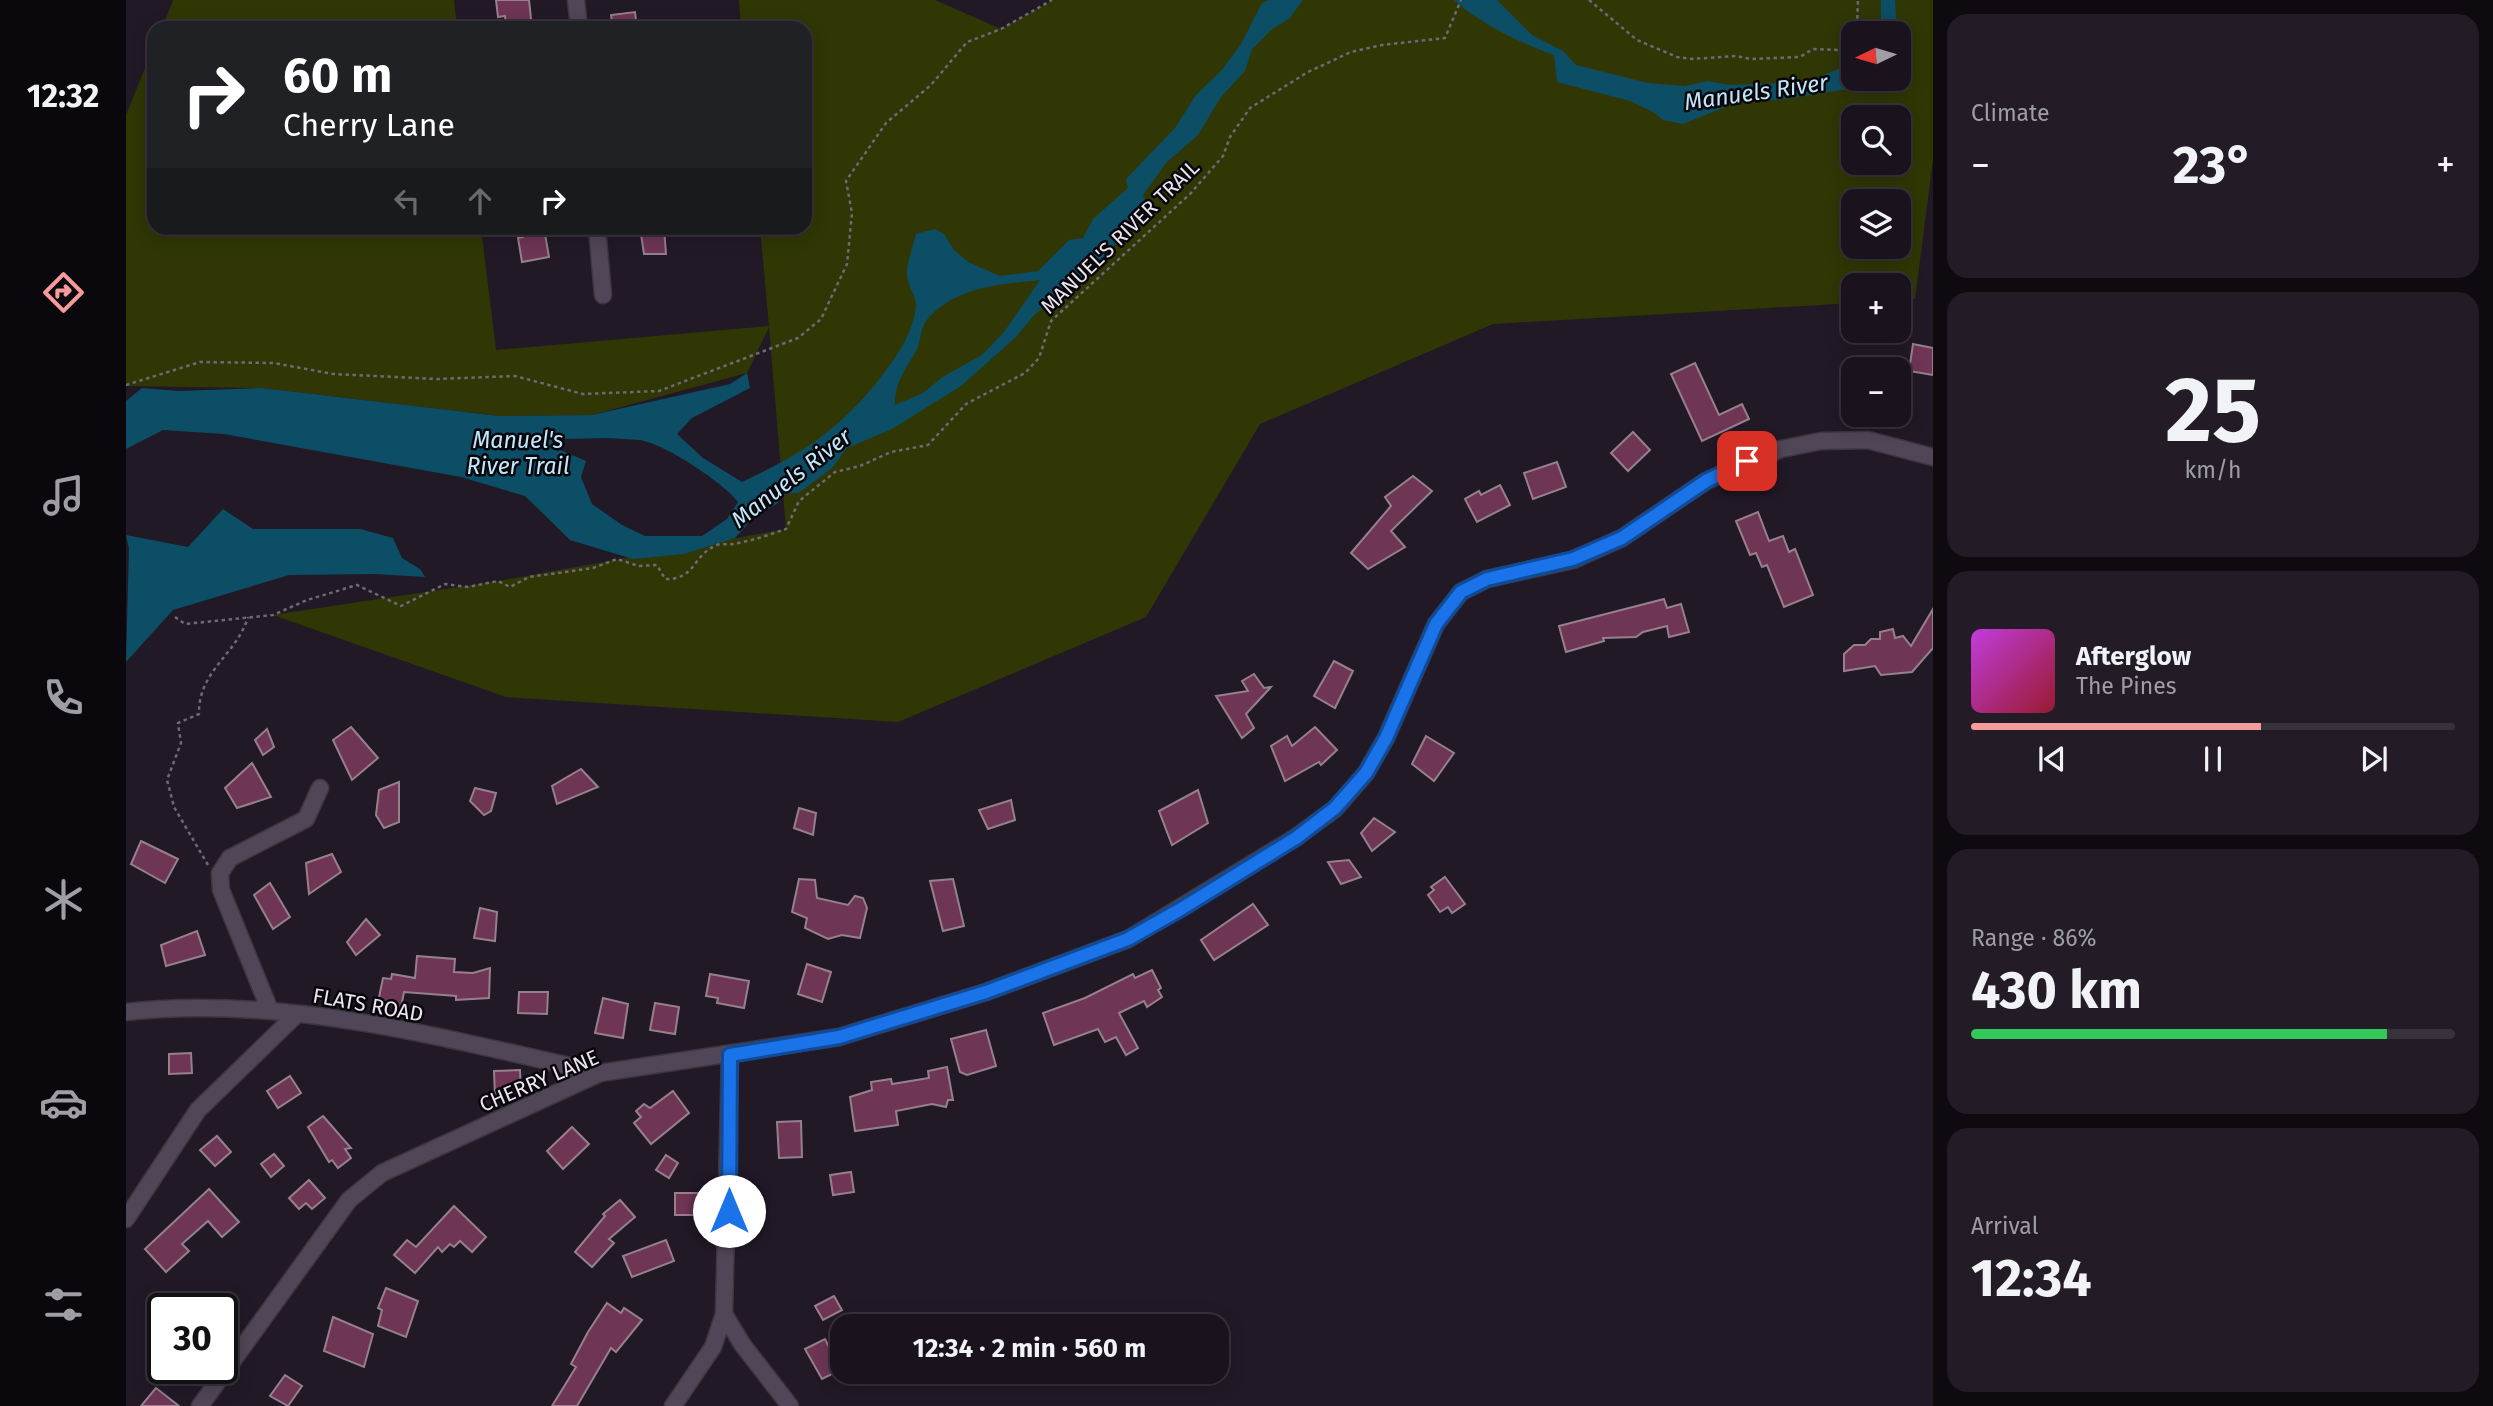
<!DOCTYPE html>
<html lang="en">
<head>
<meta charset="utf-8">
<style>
	body { margin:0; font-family:"Fira Sans",sans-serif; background:#231c26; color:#f1f3f6; height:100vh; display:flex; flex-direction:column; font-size:26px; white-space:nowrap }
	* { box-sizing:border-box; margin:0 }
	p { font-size:23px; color:#9f9ea4 }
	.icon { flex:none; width:38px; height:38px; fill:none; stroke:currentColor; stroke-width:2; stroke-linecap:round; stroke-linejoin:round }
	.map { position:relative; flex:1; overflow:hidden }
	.side { display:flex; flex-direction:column; gap:14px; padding:14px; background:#0e0a10; width:560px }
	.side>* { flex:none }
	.hud { position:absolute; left:21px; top:21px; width:665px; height:214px; border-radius:21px; box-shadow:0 4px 18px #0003,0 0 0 2px #38323b; background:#202124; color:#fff; overflow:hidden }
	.needle { width:46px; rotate:265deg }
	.controls { position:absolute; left:1715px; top:21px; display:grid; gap:14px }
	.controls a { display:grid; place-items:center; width:70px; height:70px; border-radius:14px; background:#1a131d; box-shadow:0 4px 18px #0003,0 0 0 2px #38323b; font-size:35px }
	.speed { position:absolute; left:21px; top:1293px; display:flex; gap:14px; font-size:35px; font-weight:700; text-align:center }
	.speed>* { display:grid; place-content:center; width:91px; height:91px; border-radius:50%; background:#1a131d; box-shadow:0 4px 18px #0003,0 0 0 2px #38323b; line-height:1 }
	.speed .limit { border:4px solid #111; border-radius:10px; background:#fff; color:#111 }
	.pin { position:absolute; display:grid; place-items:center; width:60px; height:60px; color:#fff; margin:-30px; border-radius:14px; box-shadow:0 4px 10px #0006 }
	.me { position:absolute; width:77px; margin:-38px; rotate:0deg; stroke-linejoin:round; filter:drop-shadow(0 0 5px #0008) }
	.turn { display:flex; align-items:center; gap:24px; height:147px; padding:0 21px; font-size:32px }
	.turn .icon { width:91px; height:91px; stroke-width:2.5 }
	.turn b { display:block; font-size:49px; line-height:60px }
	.lanes { display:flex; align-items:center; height:66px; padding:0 21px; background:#0003; justify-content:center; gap:35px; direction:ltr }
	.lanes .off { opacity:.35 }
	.big { font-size:52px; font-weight:700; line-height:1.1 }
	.side .widget { flex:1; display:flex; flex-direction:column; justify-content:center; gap:10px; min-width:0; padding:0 24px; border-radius:21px; background:#231c26 }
	.side .dial { align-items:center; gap:0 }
	.dial b { font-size:91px; line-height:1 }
	.song { display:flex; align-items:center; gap:21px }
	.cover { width:84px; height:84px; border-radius:10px; background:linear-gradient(135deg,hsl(290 70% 55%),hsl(350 70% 35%)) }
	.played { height:7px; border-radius:4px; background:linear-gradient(90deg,#f59b9b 60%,#38323b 60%) }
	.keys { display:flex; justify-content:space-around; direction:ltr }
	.heat { display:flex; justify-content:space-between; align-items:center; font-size:38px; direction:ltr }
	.charge { height:10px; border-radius:5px; background:linear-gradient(90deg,#34c759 86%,#38323b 0) }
	.trip { position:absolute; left:704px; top:1314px; width:399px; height:70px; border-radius:21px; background:#1a131d; box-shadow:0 4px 18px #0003,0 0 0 2px #38323b; font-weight:700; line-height:70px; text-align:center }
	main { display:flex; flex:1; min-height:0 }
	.tab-bar { display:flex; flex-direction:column; width:126px; justify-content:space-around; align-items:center; background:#0a080c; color:#9f9ea4 }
	.tab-bar .icon { width:49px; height:49px }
	.tab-bar .active { color:#f59b9b }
	.tab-bar b { font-size:32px; color:#f1f3f6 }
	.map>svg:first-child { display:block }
	.green { fill:#303705; fill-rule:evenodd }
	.water { fill:#0c4e65; fill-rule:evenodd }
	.building { fill:#6e3555; stroke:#96808b; stroke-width:2 }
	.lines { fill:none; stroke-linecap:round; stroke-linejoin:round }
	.minor-casing { stroke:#3c3641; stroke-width:19 }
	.path { stroke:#706875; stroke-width:2.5; stroke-dasharray:3.5 3.5; stroke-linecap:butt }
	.minor { stroke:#514657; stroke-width:16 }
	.route-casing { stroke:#114b97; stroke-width:18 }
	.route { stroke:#1a73e8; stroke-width:12 }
	.labels { text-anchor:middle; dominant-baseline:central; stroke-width:5; stroke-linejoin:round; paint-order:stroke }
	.street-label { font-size:21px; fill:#ebe5ef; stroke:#09060b }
	.water-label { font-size:23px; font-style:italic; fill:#c0e8fa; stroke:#09060b }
</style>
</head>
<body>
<main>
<nav class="tab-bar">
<b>12:32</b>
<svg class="icon active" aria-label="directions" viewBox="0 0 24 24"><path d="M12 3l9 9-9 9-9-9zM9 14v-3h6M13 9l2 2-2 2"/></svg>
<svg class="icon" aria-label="music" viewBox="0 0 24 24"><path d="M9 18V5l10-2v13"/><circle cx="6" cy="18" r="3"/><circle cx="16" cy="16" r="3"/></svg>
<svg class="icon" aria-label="phone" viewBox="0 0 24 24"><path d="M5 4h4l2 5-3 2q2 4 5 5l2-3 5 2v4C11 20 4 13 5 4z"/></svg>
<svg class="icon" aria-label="climate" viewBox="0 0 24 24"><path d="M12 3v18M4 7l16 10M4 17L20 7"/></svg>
<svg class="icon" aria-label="car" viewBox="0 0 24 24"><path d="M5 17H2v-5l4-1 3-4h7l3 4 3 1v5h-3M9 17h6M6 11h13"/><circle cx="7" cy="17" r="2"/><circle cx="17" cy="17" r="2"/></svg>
<svg class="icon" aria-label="filters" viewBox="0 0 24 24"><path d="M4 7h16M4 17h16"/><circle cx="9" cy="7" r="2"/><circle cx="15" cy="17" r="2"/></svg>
</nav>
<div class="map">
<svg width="1807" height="1406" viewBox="0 0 1807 1406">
	<rect width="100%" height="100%" fill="#221927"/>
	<g class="green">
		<polygon points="47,0 328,0 331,28 36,28"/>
		<path d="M613,0H809L875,29L927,0H1807V160L1789,299L1773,300V285H1727V303L1367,324L1134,424L1020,617L772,722L380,697L147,615L372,581L660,529L643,327L621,373L466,415L373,416L136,388L0,386V115L28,46V228H355L370,350L643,326L634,228H679V28H615ZM1727,33H1773V79H1727ZM1727,117H1773V163H1727ZM1727,201H1773V247H1727Z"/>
	</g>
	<g class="water">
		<path d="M1143,0H1177L1163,19L1146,29L1126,49L1119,71L1095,97L1072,135L1040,163L1017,195L1021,204L973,264L908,315L890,337L835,386L766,429L721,448L706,468L674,492L656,495L652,503L628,517L609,538L558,554L507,559L444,540L399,496L335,477L98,434L37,430L0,449V401L16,388L53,391L136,388L373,416L466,415L604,384L621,373L624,388L566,418L551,434L577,458L616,482C678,453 716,428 758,373C773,353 787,332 790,307C791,296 782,287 781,276C780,264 787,247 790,234L809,229L818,234L828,250L842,262L874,276L912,271L943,240L957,238L967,219L1002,188L1000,179L1049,128L1070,95L1096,70L1115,44L1136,3ZM914,280L878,332L856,355L818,376L797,393L769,405C768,384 779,370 790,351C795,342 794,329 800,321C827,287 875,284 914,280ZM481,438C492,439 504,439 514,440C539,444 598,483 612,502L601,519L576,536H519L496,525L466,504L455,477L460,461L430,448L436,439Z"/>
		<path d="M1328,0H1371L1406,35L1437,51L1450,65L1522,83L1559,86L1581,81L1604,85L1680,82L1718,67L1727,57V79H1738L1722,89L1652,100L1612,102L1557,124L1537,120L1529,113L1504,101L1431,82L1428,55C1394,43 1355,24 1328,0Z"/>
		<polygon points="1755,0 1769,0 1771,33 1749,33 1755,27"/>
		<polygon points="97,509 127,529 234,529 267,538 276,558 294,569 299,577 249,574 163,575 47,610 0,662 3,549 0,535 62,547"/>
	</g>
	<g class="building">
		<polygon points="370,0 403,0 406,28 380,28 379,16 372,17"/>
		<polygon points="509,12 511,28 487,28 485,15"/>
		<polygon points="395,228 418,228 423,257 396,262 392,238 397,237"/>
		<polygon points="514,228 538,228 540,254 518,254"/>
		<polygon points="1787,344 1807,348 1807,375 1783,371"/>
		<polygon points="1569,363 1593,415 1616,404 1623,419 1576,441 1545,374"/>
		<polygon points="1507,432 1524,450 1502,471 1485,453"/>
		<polygon points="1431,462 1440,487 1407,499 1398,473"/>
		<polygon points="1287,476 1306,491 1265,531 1279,547 1242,569 1225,553 1265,506 1259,497"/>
		<polygon points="1374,485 1384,505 1351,522 1339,499 1353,491 1355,495"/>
		<polygon points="1632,512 1643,541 1657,536 1663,552 1669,549 1687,595 1658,607 1641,565 1636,567 1630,553 1624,555 1610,521"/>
		<polygon points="1538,599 1541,608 1555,604 1563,632 1543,637 1541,626 1517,632 1510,637 1477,638 1478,641 1440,652 1433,626"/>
		<polygon points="1807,609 1807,648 1786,672 1755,675 1749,666 1718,671 1718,654 1728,645 1739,645 1745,639 1754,639 1754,632 1767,629 1769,638 1777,636 1785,646"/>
		<polygon points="1208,661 1227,671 1209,708 1188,696"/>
		<polygon points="1128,674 1138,688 1145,687 1120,714 1128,728 1116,738 1090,696 1122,691 1116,681"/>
		<polygon points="225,727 252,758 226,780 207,740"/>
		<polygon points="1189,727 1211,750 1195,765 1193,762 1159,781 1145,746 1161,736 1166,746"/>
		<polygon points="141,729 148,747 137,755 129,740"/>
		<polygon points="1300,736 1328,753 1308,781 1286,764"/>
		<polygon points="126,763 145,797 111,808 99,788"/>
		<polygon points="455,769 472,787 431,804 426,786"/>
		<polygon points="273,782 273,822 258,828 250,815 253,790"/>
		<polygon points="349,788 370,793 365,811 358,815 344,801"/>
		<polygon points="1072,790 1082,823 1046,845 1033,811"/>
		<polygon points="885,800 889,820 862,829 853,810"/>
		<polygon points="673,808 690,813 687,835 668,828"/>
		<polygon points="1248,818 1269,832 1246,851 1235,833"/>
		<polygon points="15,841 52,859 39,883 5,864"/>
		<polygon points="206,854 215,872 183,894 180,863"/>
		<polygon points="1223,860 1235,877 1215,884 1202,862"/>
		<polygon points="1319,877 1339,904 1326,913 1322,907 1314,912 1302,895 1308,890 1305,887"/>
		<polygon points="673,879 689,880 691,898 722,905 729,896 737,898 741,908 734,938 716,935 702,939 679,928 681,918 666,912"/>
		<polygon points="827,879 838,926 817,931 804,881"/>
		<polygon points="144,883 164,917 147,929 128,895"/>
		<polygon points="1127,904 1142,925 1088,960 1075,940"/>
		<polygon points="354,908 371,912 369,941 348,938"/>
		<polygon points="240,919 254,935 230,955 221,942"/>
		<polygon points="71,931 79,955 40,966 35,945"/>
		<polygon points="291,956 329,959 328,972 347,973 364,968 363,998 330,1000 330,996 278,992 275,1007 252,1002 257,978 265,979 266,974 289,978"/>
		<polygon points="681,964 705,972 696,1002 672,994"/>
		<polygon points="1026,970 1035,988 1032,990 1036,997 1021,1007 1018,1001 993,1013 1012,1048 1000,1055 990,1037 979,1042 972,1029 928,1045 917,1013 959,998 1007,974 1009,978"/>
		<polygon points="584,974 623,981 618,1008 591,1003 592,998 580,996"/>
		<polygon points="393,992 422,992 421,1014 392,1013"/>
		<polygon points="477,998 502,1004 497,1038 469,1033"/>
		<polygon points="529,1003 553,1007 549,1034 524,1030"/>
		<polygon points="860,1030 870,1066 841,1075 834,1072 825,1039"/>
		<polygon points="65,1053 66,1073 43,1074 43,1054"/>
		<polygon points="821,1067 827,1100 822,1100 820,1107 806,1104 770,1111 772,1125 729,1131 724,1097 746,1090 745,1082 765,1079 766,1084 803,1078 802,1071"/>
		<polygon points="394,1070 395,1095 369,1096 368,1071"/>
		<polygon points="164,1076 175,1093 152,1108 141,1091"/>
		<polygon points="547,1091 563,1113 525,1144 508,1123 515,1117 510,1111 518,1104 524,1108"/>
		<polygon points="197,1116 225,1148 219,1149 225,1158 212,1168 206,1160 203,1162 182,1127"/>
		<polygon points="675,1121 676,1157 653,1158 651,1122"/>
		<polygon points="446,1127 463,1144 437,1169 421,1151"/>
		<polygon points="91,1136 105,1152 89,1166 74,1150"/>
		<polygon points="148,1154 158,1166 145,1177 135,1164"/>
		<polygon points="540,1155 552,1163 543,1178 530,1170"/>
		<polygon points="725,1172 728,1192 707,1195 704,1175"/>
		<polygon points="183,1180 199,1198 186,1209 180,1203 173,1209 163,1198"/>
		<polygon points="83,1189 113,1222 96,1237 82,1221 56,1244 63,1251 40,1272 19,1249"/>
		<rect x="549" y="1193" width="26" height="22"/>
		<polygon points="494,1200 509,1217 483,1239 488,1243 466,1267 449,1252 479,1216 477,1214"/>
		<polygon points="328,1206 360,1237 346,1252 334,1241 328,1247 324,1244 316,1252 312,1247 289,1273 268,1255 281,1240 290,1247"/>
		<polygon points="540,1240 548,1261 506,1277 497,1256"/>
		<polygon points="260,1288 292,1301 280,1337 252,1326 256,1310 252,1308"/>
		<polygon points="87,1293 109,1309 75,1309"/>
		<polygon points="708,1296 716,1310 697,1320 689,1306"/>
		<polygon points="481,1303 495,1313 498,1308 516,1320 490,1352 485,1348 451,1406 426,1406 450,1367 445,1364 462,1332"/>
		<polygon points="207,1317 247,1334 238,1367 198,1351"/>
		<polygon points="699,1339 714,1370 696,1379 679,1349"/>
		<polygon points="159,1375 176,1386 162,1406 144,1396"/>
		<polygon points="30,1388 53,1406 15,1406"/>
	</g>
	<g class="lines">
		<defs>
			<g id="minor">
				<polyline points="450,0 453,28"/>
				<polyline points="471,228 477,295"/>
				<polyline points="143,1008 95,890 94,873 104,858 180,819 194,788"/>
				<path d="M0,1012C157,994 322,1039 474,1073"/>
				<polyline points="604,1055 598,1314 616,1344 664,1406"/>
				<polyline points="0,1219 72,1110 171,1014"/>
				<polyline points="74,1406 223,1200 256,1173 474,1073 713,1037 860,992 1002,939 1170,837 1209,809 1240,773 1260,738 1310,624 1335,592 1361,579 1447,560 1496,538 1580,481 1655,449 1695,441 1742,440 1807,457"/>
				<polyline points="547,1406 587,1347 598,1314"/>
			</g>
		</defs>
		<use href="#minor" class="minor-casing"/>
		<g class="path">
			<polyline points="1463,0 1511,40 1551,57 1565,59 1610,56 1625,59 1674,57 1687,49 1713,50 1731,25 1732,0"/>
			<polyline points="0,385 74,362 148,363 207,374 311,379 389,376 457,394 533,391 672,338 695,319 721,264 726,213 720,181 760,123 805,85 841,42 875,29 926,0"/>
			<path d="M49,617L59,624L147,615L181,600L231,585L275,606L319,584L342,587L372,581L384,587L403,577L467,568L491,559L513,566L531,565L539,579C570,580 566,555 591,545C596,543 602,545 607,544C625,541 643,535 660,529L673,501L709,472L734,466L765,452L802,445L840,404L899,373L913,358L925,321L1064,194L1097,156L1104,137L1124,108L1182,72L1225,52L1256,45L1319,38L1335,0"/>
			<path d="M82,865L48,807L41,780L55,743L52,723L73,714C72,671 111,654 122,617"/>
		</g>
		<use href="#minor" class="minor"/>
	</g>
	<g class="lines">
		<defs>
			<polyline id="route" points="603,1211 604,1055 713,1037 860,992 1002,939 1055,909 1170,838 1209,808 1240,773 1260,738 1310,624 1335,592 1361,579 1447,559 1496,538 1580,481 1621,461"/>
		</defs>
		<use href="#route" class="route-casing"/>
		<use href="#route" class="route"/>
	</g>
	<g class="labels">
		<g class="street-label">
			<text transform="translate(994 237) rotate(-44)">MANUEL'S RIVER TRAIL</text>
			<text transform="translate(242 1005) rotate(10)">FLATS ROAD</text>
			<text transform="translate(413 1081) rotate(-23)">CHERRY LANE</text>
		</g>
		<g class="water-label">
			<text transform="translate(1630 92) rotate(-8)">Manuels River</text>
			<text x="392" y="440">Manuel's<tspan x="392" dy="26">River Trail</tspan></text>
			<text transform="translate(665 478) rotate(-38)">Manuels River</text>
		</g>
	</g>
</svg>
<div class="controls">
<a><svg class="needle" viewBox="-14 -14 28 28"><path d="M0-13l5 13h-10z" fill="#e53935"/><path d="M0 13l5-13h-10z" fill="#9f9ea4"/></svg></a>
<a><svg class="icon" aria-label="search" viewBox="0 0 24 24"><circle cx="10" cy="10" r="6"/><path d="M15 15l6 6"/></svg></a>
<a><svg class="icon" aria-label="layers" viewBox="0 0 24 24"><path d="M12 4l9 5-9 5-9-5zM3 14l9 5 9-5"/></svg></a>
<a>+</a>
<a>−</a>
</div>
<div class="speed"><div class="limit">30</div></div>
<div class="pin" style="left:1621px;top:461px;background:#d93025"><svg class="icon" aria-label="arrive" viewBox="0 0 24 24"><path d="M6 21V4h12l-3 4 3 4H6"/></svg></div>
<svg class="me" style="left:603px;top:1211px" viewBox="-20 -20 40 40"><circle r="19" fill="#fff"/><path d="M0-13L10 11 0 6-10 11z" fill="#1a73e8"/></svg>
<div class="trip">12:34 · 2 min · 560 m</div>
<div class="hud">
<div class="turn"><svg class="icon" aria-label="right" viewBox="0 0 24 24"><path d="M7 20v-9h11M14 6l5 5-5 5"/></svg><div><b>60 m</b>Cherry Lane</div></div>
<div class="lanes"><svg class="icon off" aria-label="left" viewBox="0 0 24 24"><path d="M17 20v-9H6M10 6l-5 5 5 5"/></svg><svg class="icon off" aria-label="ahead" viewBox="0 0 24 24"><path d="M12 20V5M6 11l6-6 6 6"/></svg><svg class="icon" aria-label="right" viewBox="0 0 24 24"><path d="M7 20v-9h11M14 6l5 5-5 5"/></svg></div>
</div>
</div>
<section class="side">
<div class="widget"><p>Climate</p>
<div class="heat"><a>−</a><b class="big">23°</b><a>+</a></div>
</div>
<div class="widget dial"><b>25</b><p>km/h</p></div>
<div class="widget">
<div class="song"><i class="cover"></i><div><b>Afterglow</b><p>The Pines</p></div></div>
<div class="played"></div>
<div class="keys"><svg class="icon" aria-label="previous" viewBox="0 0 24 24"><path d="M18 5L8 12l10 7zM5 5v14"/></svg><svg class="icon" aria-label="pause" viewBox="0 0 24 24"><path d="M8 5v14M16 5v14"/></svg><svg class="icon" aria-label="next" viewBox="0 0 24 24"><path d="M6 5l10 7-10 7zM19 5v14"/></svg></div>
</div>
<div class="widget"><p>Range · 86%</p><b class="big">430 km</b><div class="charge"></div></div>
<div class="widget"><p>Arrival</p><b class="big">12:34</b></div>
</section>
</main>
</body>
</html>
